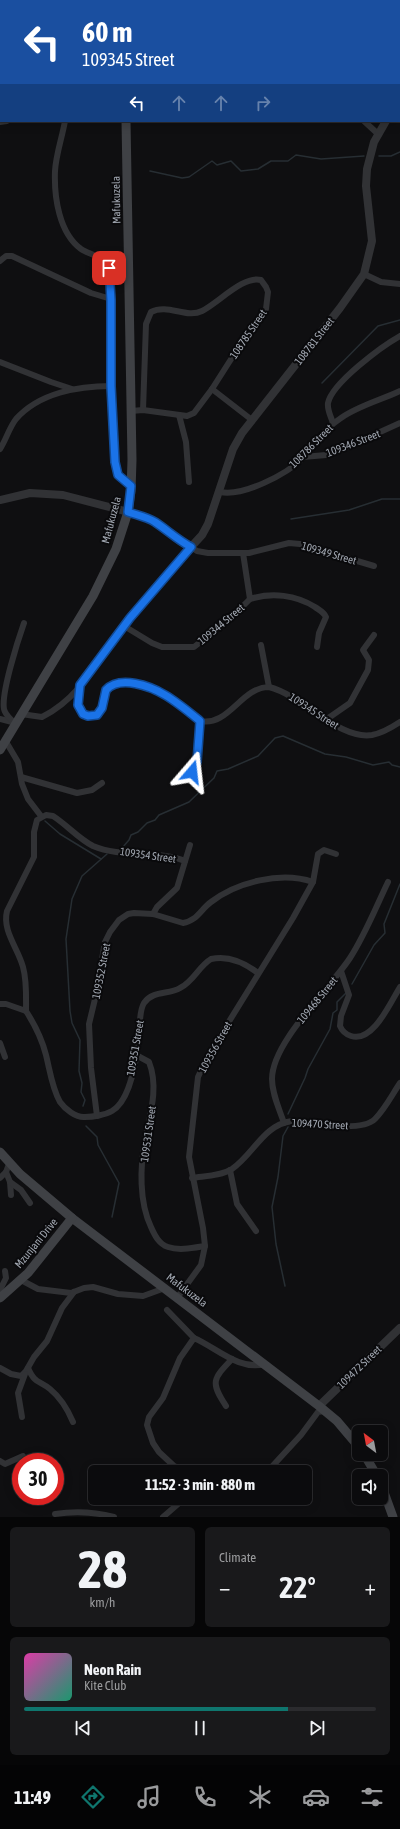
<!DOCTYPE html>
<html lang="en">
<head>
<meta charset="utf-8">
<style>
	body { margin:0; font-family:"Asap Condensed",sans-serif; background:#19191b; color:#f1f3f6; height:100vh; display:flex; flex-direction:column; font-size:15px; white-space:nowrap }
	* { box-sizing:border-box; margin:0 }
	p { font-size:13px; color:#9a9b9d }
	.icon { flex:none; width:22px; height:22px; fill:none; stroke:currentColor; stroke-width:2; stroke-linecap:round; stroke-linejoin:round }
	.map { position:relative; height:1517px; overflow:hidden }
	.details { display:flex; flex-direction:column; gap:10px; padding:10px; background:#060607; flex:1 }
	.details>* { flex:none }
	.hud { position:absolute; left:0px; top:0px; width:400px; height:122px; box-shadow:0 2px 10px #0003,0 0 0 1px #2b2b2e; background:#1a4fa0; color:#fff; overflow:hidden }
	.needle { width:26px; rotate:328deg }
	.controls { position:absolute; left:352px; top:1425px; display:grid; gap:8px }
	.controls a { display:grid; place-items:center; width:36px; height:36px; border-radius:6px; background:#0b0b0d; box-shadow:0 2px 10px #0003,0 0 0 1px #2b2b2e; font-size:20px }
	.speed { position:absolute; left:12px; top:1453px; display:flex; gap:8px; font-size:20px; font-weight:700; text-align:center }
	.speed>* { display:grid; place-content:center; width:52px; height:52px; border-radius:50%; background:#0b0b0d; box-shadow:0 2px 10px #0003,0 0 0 1px #2b2b2e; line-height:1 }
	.speed .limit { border:6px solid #d22; background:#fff; color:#111 }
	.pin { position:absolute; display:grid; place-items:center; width:34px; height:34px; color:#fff; margin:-17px; border-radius:8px; box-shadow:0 2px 6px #0006 }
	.me { position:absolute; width:44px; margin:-22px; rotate:17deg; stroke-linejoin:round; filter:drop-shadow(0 0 3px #0008) }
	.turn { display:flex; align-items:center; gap:14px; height:84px; padding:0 16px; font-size:18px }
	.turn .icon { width:52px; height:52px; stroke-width:2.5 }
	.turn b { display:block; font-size:28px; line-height:34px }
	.lanes { display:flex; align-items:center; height:38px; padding:0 16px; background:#0003; justify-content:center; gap:20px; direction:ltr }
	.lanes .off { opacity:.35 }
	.big { font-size:30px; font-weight:700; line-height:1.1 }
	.details .tile { flex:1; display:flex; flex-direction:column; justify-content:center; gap:6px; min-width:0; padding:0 14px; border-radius:6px; background:#19191b }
	.details .dial { align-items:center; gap:0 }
	.dial b { font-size:52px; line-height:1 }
	.song { display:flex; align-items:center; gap:12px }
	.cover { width:48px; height:48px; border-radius:6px; background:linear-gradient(135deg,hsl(320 70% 55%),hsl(160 70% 35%)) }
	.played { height:4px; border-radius:2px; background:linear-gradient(90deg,#0f766e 75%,#2b2b2e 75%) }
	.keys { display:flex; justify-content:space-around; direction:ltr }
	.heat { display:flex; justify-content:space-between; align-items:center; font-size:22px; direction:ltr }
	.details .tiles { flex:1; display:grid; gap:10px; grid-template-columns:1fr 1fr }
	.tile:last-child { grid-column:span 2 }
	.trip { position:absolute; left:88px; top:1465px; width:224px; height:40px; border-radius:6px; background:#0b0b0d; box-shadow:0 2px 10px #0003,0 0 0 1px #2b2b2e; font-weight:700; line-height:40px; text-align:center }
	.dock { display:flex; height:64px; justify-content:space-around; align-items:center; background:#040405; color:#9a9b9d }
	.dock .icon { width:28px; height:28px }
	.dock .on { color:#0f766e }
	.dock b { font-size:18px; color:#f1f3f6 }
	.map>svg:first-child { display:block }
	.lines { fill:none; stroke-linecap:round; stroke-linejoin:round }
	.stream { stroke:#272e33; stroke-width:1.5 }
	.minor { stroke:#313235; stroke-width:6 }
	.tertiary { stroke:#313235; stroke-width:8 }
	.secondary { stroke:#3f4145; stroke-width:9 }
	.route-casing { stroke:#114b97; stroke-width:10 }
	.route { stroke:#1a73e8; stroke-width:7 }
	.labels { text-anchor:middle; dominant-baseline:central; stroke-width:4; stroke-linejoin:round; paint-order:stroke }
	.street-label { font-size:11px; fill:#a1a7b1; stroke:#0a0a0c }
</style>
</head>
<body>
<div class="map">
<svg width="400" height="1517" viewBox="0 0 400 1517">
	<rect width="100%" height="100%" fill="#0f0f11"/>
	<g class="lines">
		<g class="stream">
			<polyline points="379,156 391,156 400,152"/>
			<polyline points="150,171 182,178 189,177 212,161 217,165 231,161 241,171 258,169 271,161 288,161 296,155 321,159 364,156"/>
			<polyline points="322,383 378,326 400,320"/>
			<polyline points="291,519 349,510 382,499 400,499"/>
			<polyline points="45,821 60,834 101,859"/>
			<polyline points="122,848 129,840 131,835 138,832 147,823 155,820 159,815 189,802 214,778 217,771 228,769 258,756 275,738 283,736 325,754 346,757 373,765 389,762 392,765 400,767"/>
			<polyline points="352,984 374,945 385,933 384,924 400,884"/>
			<polyline points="83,1106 85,1100 81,1092 82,1083 79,1071 80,1040 72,1023 70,1011 66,939 72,899 82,876 107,854"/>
			<polyline points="288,1114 305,1078 308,1069 330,1029 333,1013 337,1010 337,1002 346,993"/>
			<polyline points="86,1126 97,1137 98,1145 119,1183 112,1217"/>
			<polyline points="285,1286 276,1244 272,1207 278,1177 283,1136 288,1127"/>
		</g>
		<g class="minor">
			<polyline points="81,0 84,1"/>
			<polyline points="242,0 242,1"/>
			<polyline points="103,1 104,0"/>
			<polyline points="282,1 283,0"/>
			<polyline points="334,1 334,0"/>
			<polyline points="0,61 1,61"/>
			<path d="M65,121C62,138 56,154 55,171C54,197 59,233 81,249C90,255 106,257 109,269C115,295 111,333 111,360C110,394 113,428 115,462L118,475L131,486"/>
			<polyline points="364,121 378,134"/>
			<polyline points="0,122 7,121"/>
			<polyline points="0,261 6,256 12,256 91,293 111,299"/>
			<polyline points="364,274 381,282 400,284"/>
			<polyline points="0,362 51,382 72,389"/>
			<path d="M143,410L146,324L151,312C168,303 186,319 202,311C218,303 244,275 261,280L266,287L268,292L266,309L249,331L212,389L252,420"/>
			<polyline points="131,411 143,410 187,416 194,413 212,389"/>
			<polyline points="179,415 186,442 189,482"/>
			<path d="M333,423C331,417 327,410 328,403C332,383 382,346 400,336"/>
			<path d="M0,449C6,440 9,428 16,419C39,393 78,386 111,386"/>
			<polyline points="303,457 326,455 336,452 400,423"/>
			<path d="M220,492C243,497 287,474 303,458C315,444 325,428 341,418C358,406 381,400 400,391"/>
			<path d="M243,553L250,599C272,592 296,595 315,607C319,610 324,612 326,617L319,633L317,647"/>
			<polyline points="124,626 152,643 162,647 194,647 231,618 250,599"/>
			<polyline points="261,645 269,687"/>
			<path d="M80,685C79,691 78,698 78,705C79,716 91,719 100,713C108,697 101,684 124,681L164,694L200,721C229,727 241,687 269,687C304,696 338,740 372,735C383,733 391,728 400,722"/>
			<path d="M21,714L42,717C82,698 103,652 129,619C149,594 171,572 191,547L197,551L208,553H249L289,543L300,544L374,566"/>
			<polyline points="0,719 12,722"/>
			<polyline points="327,719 350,703 368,670 369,660 363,650 374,635"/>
			<path d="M15,724C11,719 5,715 4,709C1,693 18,640 24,623"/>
			<polyline points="5,740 18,762 22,784 28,799 41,816"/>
			<polyline points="192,772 197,761 200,721"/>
			<polyline points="21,777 77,793 92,790 102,783"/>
			<polyline points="153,914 157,907 177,888 190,845"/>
			<path d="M341,971L349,995L341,1016L340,1026C342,1031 345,1034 351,1036C373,1043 390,1003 400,987"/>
			<path d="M0,1004H6L26,1011C35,1025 42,1039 46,1055C50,1071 52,1088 60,1102C65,1109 76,1118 85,1117C93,1117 105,1115 112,1111C131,1100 137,1056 139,1035C140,1026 139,1011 144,1003C153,990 169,995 180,988C193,982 199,966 211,959C228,955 245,963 258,973"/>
			<path d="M26,1011C26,996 27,981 23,967C18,948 2,931 7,911L34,857V832L37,820L46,815L53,816C67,825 79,839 93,846C121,858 159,850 185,861"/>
			<polyline points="0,1043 5,1057"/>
			<path d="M136,1055L149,1062C159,1087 150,1115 145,1140C140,1167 139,1202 151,1227C155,1236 159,1244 168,1247C179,1251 193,1248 205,1246"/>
			<path d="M97,1116L91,1068L89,1024L95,999L105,942L110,932L119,920L128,914L134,913L153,914L183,923C197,921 201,909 211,902C237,882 281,871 313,882"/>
			<path d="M284,1123C279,1108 272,1094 272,1079C272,1042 329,990 350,958C365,935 376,907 388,882"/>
			<polyline points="9,1164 6,1172 10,1182 11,1195"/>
			<polyline points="230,1170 237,1204 256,1231"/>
			<polyline points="0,1178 6,1172"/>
			<path d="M192,1178C204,1176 221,1176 232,1169C254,1154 263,1125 292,1121C312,1123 361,1133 375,1119C385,1109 392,1095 400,1083"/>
			<polyline points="10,1182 21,1190 30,1203"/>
			<polyline points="21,1280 38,1289 71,1293 84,1288 93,1287 118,1294 143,1296 165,1288"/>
			<polyline points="0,1290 6,1278 5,1271"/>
			<polyline points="177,1298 201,1265 205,1246 203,1228 189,1157 198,1077 206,1060 225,1028 293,918 313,882 318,854 324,850 336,854"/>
			<polyline points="167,1310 194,1338"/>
			<polyline points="0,1368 11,1374 21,1376 26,1371 34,1357 47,1341 62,1308 74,1292"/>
			<path d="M28,1368C35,1384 39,1380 50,1389C61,1398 68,1410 73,1422"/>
			<path d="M226,1406C210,1382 213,1379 232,1359"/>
			<polyline points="22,1417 18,1393 25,1374"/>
			<polyline points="0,1461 5,1464 23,1456"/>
			<path d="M186,1472L174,1466L159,1452L153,1443L147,1425L149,1417L163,1398L180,1358L194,1338C217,1348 239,1371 265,1364"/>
			<polyline points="267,1472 301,1435 318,1412 324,1411"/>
			<polyline points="231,1498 238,1501 243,1498"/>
			<path d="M55,1514C75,1511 95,1512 114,1517"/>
			<polyline points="163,1517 185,1498"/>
		</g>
		<g class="tertiary">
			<polyline points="399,105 400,104"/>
			<polyline points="0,500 30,493 63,495 140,515 155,522 180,541 191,547 202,535 208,524 233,449 242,433 340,308 364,274 372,241 366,186 367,169 374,142 386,121"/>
			<polyline points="319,1406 400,1328"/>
		</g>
		<g class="secondary">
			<polyline points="121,0 122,1"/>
			<polyline points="0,750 93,596 116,549 128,512 131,491 132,460 126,121"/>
			<polyline points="0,1152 20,1174 72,1218 319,1406 337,1421 359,1447"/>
			<polyline points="0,1298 28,1273 72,1218"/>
			<polyline points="364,1454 377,1476"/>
			<polyline points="381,1484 393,1517"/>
		</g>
	</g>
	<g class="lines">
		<defs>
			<path id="route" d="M109,268L111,300V386L115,462L118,475L131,486L128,512C137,515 147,517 155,522C167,530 178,540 191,547L130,618L80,685L78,705L83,714L88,716L97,715L102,708L106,690C120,675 150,686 165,695C177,702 189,712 200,721L197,762L192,772"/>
		</defs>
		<use href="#route" class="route-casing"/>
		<use href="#route" class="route"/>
	</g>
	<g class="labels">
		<g class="street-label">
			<text transform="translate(116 200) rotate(-91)">Mafukuzela</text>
			<text transform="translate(248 334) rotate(-56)">108785 Street</text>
			<text transform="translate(314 341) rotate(-52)">108781 Street</text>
			<text transform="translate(353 443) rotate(-21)">109346 Street</text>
			<text transform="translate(311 446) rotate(-45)">108786 Street</text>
			<text transform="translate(111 520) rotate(-75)">Mafukuzela</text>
			<text transform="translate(329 553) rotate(16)">109349 Street</text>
			<text transform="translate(221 624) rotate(-40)">109344 Street</text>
			<text transform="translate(314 711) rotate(33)">109345 Street</text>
			<text transform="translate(148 855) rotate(8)">109354 Street</text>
			<text transform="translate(101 971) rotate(-79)">109352 Street</text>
			<text transform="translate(317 1000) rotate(-51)">109468 Street</text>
			<text transform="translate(215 1047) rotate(-61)">109356 Street</text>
			<text transform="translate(135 1048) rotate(-80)">109351 Street</text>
			<text transform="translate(320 1124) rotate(3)">109470 Street</text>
			<text transform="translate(148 1134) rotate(-82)">109531 Street</text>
			<text transform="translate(36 1243) rotate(-51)">Mzunjani Drive</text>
			<text transform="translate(187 1290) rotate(37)">Mafukuzela</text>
			<text transform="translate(359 1367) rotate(-44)">109472 Street</text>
		</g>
	</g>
</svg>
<div class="controls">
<a><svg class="needle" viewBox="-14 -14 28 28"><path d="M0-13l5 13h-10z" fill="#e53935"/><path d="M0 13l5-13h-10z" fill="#9a9b9d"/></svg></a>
<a><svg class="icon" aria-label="sound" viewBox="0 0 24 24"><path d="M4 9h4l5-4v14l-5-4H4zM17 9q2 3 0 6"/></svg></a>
</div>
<div class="speed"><div class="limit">30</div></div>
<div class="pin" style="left:109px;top:268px;background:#d93025"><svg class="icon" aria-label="arrive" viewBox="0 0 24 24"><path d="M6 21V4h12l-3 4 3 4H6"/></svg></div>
<svg class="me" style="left:192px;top:772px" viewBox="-20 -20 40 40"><path d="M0-17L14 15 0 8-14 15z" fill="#1a73e8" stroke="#fff" stroke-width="4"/></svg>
<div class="trip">11:52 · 3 min · 880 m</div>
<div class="hud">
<div class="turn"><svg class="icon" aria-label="left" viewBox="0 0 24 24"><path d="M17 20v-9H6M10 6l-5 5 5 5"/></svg><div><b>60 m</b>109345 Street</div></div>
<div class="lanes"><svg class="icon" aria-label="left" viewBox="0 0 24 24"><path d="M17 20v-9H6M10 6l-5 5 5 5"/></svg><svg class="icon off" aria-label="ahead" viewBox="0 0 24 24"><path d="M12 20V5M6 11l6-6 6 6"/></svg><svg class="icon off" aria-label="ahead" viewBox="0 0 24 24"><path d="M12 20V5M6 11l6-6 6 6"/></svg><svg class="icon off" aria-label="right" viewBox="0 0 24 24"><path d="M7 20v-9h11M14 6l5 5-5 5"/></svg></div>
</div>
</div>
<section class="details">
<div class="tiles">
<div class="tile dial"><b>28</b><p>km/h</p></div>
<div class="tile"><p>Climate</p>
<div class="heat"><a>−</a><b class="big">22°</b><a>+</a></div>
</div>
<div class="tile">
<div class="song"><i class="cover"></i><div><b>Neon Rain</b><p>Kite Club</p></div></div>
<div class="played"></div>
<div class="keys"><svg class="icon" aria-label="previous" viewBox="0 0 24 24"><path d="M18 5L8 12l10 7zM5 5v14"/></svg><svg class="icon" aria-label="pause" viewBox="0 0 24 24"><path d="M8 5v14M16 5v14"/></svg><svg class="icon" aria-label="next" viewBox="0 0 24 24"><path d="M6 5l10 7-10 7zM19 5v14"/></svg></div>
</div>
</div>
</section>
<nav class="dock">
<b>11:49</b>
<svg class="icon on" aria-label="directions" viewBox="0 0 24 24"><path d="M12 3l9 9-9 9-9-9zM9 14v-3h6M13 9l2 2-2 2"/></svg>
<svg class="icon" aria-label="music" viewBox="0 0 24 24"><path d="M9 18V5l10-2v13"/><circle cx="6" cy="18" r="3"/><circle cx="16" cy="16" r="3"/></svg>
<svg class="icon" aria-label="phone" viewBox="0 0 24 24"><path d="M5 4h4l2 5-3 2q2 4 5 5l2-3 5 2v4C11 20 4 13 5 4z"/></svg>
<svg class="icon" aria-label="climate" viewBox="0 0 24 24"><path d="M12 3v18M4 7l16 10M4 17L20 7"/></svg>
<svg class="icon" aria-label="car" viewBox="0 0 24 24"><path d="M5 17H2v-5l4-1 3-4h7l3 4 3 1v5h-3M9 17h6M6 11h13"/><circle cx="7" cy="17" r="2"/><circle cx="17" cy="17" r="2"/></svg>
<svg class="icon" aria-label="filters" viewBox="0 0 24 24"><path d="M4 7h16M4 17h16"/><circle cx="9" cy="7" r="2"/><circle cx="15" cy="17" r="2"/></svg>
</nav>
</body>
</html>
